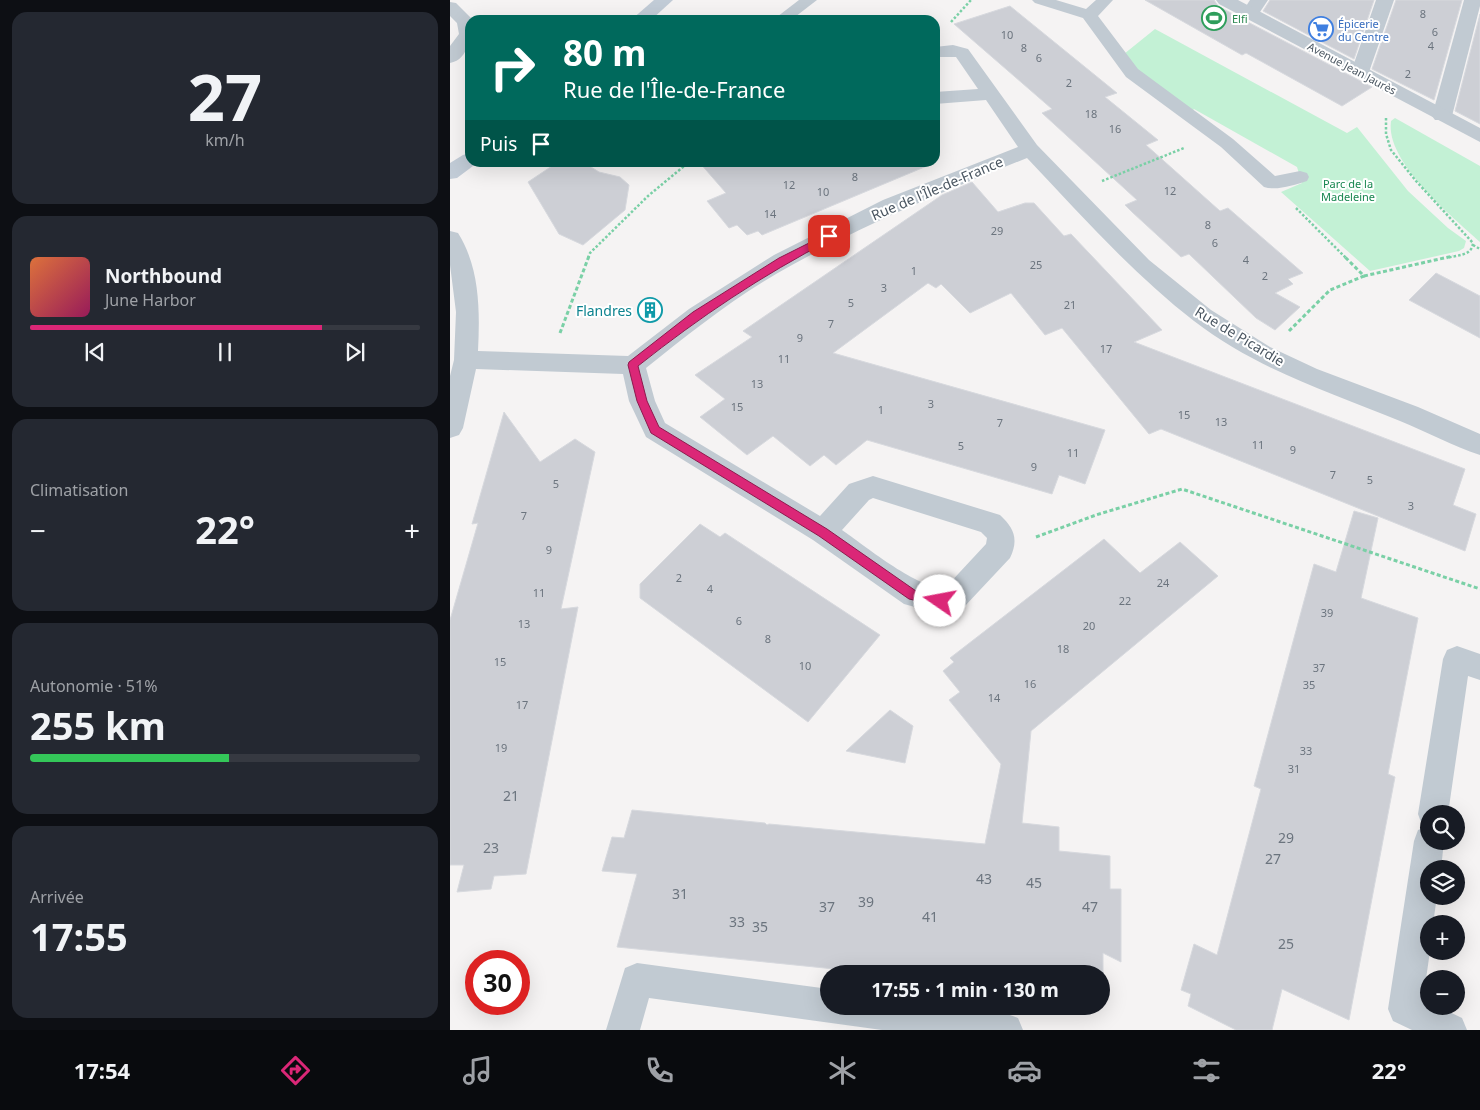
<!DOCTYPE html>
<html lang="fr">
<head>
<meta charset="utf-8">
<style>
	body { margin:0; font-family:"Noto Sans",sans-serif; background:#242831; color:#f1f3f6; height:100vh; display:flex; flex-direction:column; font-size:19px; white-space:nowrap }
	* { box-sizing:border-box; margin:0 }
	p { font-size:16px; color:#9ea1a6 }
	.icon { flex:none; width:28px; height:28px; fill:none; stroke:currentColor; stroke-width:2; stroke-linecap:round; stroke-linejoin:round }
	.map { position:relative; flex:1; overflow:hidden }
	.drawer { display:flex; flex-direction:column; gap:12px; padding:12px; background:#0d0f14; width:450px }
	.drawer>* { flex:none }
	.hud { position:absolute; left:15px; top:15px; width:475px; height:152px; border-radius:15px; box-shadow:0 5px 20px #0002; background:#00695c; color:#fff; overflow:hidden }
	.buttons { position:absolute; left:970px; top:805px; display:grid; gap:10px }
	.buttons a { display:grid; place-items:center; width:45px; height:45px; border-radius:50%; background:#171b24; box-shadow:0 5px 20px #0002; font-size:25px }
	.speed { position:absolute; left:15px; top:950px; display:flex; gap:10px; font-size:25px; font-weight:700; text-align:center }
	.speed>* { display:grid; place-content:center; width:65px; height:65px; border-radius:50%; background:#171b24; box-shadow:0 5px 20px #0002; line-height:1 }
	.speed .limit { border:8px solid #d22; background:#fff; color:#111 }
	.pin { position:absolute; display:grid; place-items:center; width:42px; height:42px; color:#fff; margin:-21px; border-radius:10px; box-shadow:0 2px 8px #0006 }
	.me { position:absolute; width:55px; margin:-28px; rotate:282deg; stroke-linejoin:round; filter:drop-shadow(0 0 4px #0008) }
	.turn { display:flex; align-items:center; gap:18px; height:105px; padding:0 15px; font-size:22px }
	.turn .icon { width:65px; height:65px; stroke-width:2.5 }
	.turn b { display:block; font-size:35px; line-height:42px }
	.then { display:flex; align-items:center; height:48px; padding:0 15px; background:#0003; gap:10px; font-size:19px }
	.big { font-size:38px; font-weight:700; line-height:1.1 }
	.drawer .tile { flex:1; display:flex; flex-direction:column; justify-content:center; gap:8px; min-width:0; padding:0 18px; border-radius:15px; background:#242831 }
	.drawer .dial { align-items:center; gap:0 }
	.dial b { font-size:65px; line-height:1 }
	.song { display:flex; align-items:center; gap:15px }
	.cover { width:60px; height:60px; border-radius:8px; background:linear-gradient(135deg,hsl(20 70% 55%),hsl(330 70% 35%)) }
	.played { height:5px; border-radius:2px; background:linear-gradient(90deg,#db2777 75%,#363941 75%) }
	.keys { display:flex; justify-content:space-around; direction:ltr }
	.heat { display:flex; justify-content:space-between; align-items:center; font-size:28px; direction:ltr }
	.charge { height:8px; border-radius:4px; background:linear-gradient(90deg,#34c759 51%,#363941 0) }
	.trip { position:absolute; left:370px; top:965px; width:290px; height:50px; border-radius:25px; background:#171b24; box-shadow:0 5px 20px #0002; font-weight:700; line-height:50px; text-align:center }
	.menu { display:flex; height:80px; justify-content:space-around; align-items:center; background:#090b0e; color:#9ea1a6 }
	.menu .icon { width:35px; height:35px }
	.menu .on { color:#db2777 }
	.menu b { font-size:22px; color:#f1f3f6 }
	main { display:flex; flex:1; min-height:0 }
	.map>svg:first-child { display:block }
	.green { fill:#c3f1d5 }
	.building { fill:#cdcfd5; stroke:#d7d9de }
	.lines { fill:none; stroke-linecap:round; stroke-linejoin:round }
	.path-far1 { stroke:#7ad0a6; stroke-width:2.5; stroke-dasharray:2.5 2; stroke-linecap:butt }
	.path { stroke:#7ad0a6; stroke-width:3; stroke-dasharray:4 2.5; stroke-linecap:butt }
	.service { fill:#c1cad2; fill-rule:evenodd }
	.minor { fill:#c1cad2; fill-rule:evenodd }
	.tertiary { fill:#c1cad2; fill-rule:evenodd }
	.secondary { fill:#c1cbd6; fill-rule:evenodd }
	.route { fill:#db2777; stroke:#8e194d }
	.labels { text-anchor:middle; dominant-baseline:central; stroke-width:4; stroke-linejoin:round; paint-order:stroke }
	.number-label { font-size:11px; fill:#6b747e }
	.far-leisure-label { font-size:11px; fill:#27864d; stroke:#fff; text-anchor:start }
	.far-shop-label { font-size:11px; fill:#366cbe; stroke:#fff; text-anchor:start }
	.far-street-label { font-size:11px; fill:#4a5661; stroke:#fff }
	.far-park-label { font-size:11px; fill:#17864f; stroke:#fff }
	.street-label { font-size:14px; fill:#4a5661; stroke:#fff }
	.culture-label { font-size:14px; fill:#0d838f; stroke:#fff; text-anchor:end }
	.near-number-label { font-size:14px; fill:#6b747e }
</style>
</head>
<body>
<main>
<section class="drawer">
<div class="tile dial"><b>27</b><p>km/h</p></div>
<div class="tile">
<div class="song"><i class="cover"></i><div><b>Northbound</b><p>June Harbor</p></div></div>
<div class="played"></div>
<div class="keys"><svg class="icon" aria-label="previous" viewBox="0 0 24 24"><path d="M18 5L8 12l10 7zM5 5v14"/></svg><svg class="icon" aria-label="pause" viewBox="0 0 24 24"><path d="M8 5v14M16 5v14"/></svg><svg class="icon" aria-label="next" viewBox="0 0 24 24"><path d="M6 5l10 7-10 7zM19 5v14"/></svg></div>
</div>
<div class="tile"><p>Climatisation</p>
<div class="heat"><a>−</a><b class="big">22°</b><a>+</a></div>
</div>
<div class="tile"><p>Autonomie · 51%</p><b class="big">255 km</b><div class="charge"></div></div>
<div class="tile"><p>Arrivée</p><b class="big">17:55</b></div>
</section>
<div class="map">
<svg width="1030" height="1030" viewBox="0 0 1030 1030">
	<rect width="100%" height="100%" fill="#f5f3f3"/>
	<g class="green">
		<polygon points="705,29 897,133 907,127 958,191 998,228 1016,241 1014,248 1009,251 920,271 831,192 852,183 847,167 744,109 741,112 683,71 674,54"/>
		<path d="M945,118L1030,166V242C1002,216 935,162 941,121Z"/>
	</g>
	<g class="building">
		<polygon points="695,0 764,0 768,6 792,19 922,87 892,106 796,53 792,55"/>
		<polygon points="820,0 924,0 904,59 813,11"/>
		<polygon points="946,0 1012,0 984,100 922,69"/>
		<polygon points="560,6 667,93 655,97 708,140 696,145 770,211 778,208 853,273 838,279 843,284 825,293 850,307 825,330 806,318 739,254 731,257 682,212 675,205 687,200 592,113 602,109 504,24"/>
		<polygon points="1030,14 1030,124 1005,111"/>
		<polygon points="108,162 133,162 149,172 170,177 179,185 175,210 133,245 109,234 78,182"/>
		<polygon points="249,162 484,162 484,163 312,235 308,231 297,235 287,225 279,228 257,201 276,193"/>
		<polygon points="522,182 548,212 575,203 584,203 614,236 621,234 712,330 684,342 1015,469 1003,505 1026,514 1015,551 711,429 699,434 612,328 595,335 561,293 520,313 491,284 486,288 478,283 383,353 655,430 635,484 609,475 602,494 417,440 386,465 374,455 360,466 323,436 297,455 250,417 275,399 245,375 302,337 293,331 492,195"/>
		<polygon points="986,273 1030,296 1030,338 959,300"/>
		<polygon points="54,412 90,462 125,439 145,452 111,609 128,607 76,874 44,876 41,889 7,892 14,865 0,865 0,620 28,523 22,524"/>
		<polygon points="904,511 928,518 911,598 968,618 938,774 945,777 899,1020 832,989 822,1030 786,1030 738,1006 741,994 731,990 744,944 767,955 811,789 804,786 864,564 886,572"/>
		<polygon points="250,524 270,537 275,533 430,635 358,722 190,598 190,584"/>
		<polygon points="654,539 690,573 730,542 768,576 581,731 572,823 609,827 609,851 660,856 660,889 671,889 671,962 653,953 653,974 434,974 167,947 187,874 152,871 162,837 174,838 182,810 315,823 317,825 319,824 535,844 551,764 499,700 510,692 493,671 504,662 500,658"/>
		<polygon points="440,710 463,726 455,763 396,751"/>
	</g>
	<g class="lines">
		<g class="path-far1">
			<polyline points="501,22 521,0"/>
			<path d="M936,118V134L941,150L966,181L1023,243C1022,256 1007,255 997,258"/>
			<polyline points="652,181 734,148"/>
			<polyline points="846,208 896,258"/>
			<polyline points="1023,245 1030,249"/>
			<polyline points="138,258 140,253 198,196 239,162"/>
		</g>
		<g class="path">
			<polyline points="914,276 1003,256"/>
			<polyline points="839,331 880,290 914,276 894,256"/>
			<polyline points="110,333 139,256"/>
			<polyline points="586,537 646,515 732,489 1030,589"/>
		</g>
		<g class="service">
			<polygon points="349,0 367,0 341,20 323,20"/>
			<path d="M582,0H606L636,9L646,0H663L648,16L688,69L783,139L825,176L850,171L857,173L859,177L857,181C844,185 827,191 814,187L771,147L676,77L633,18L585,3Z"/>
			<polygon points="1007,646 1030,654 1030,680 1018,676 998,814 979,814 979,841 994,841 991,869 979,869 979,896 987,896 983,924 979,924 980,951 973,1000 979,1002 979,1006 987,1006 1012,1018 1017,1030 962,1030 943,1021 938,1009 964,841 968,830 976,827 972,825 968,814 993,659 997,650"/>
			<path d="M187,963L379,989V1006C431,1006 521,998 568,1018L573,1030H432L199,998L190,1030H156L175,968Z"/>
		</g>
		<g class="minor">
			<polygon points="800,0 818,0 806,18 794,18 791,14"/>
			<polygon points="926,0 944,0 919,72 917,76 903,76 901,72"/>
			<polygon points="1014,0 1030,0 1030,6 1002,116 999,120 985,120 982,116"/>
			<path d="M0,2L6,3L23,20H20C20,36 20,59 0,63V46L9,34L7,23L0,16Z"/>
			<path d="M503,45L518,49L587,145L699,260L761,310L820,347L867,369L968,407L1030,434V455C1003,446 977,432 950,421C877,391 808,370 744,321C682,273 630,214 577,158C497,190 418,223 342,265C290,293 242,331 196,368L205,401L215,423L370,516L399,484L423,476L550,515C564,528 569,539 560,558L514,607L490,614L454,604L363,540L196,437L179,401L173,374L26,369L13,428L9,435L0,438V376L4,360L6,312L0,265V231L8,233C30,268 30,311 28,351L178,356L239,309L324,255L433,200L568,147L536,100L485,104V92L528,89L506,57H485V47ZM423,498L531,532L537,538L536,544L496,587C471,592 414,545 392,530L419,500Z"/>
		</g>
		<polygon class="tertiary" points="766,0 788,0 1030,128 1030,142 769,4"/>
		<g class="secondary">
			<polygon points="204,0 223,0 201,20 181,20"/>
			<polygon points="20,153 20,162 27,163 7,178 0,179 0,163 13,155"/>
		</g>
	</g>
	<path class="route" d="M379,233L382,234V239C311,276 251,316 188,366L197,401L209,427L377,529L466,591L494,597L496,601L494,605L490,606L459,599L369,536L201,433L187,401L178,365L179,362L243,312L329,258Z"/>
	<defs>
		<symbol id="stadium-ring" viewBox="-11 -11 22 22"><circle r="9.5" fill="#fff" stroke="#2e9e5b" stroke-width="1.5"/><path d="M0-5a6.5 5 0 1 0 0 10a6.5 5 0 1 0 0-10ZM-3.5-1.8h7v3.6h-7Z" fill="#2e9e5b"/></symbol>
		<symbol id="supermarket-ring" viewBox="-11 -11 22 22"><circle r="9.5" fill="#fff" stroke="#3f7fe0" stroke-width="1.5"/><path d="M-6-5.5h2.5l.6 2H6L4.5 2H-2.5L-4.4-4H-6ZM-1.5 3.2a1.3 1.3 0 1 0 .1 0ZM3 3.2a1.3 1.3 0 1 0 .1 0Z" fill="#3f7fe0"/></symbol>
		<symbol id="building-ring" viewBox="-11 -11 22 22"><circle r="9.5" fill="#fff" stroke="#0f9aa8" stroke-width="1.5"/><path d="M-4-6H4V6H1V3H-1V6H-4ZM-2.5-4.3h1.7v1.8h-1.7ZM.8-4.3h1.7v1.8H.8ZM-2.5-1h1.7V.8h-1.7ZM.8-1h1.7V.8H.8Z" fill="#0f9aa8"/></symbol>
	</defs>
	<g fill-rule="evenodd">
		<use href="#stadium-ring" x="750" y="4" width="28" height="28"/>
		<use href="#supermarket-ring" x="857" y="15" width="28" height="28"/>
		<use href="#building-ring" x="186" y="296" width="28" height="28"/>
	</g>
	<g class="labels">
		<g class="number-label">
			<text x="973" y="13">8</text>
			<text x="985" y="31">6</text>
			<text x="557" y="34">10</text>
			<text x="981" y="45">4</text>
			<text x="574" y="47">8</text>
			<text x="589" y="57">6</text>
			<text x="958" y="73">2</text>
			<text x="619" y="82">2</text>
			<text x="641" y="113">18</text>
			<text x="665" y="128">16</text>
			<text x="405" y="176">8</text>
			<text x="339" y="184">12</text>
			<text x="720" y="190">12</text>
			<text x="373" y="191">10</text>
			<text x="320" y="213">14</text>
			<text x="758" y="224">8</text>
			<text x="547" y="230">29</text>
			<text x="765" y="242">6</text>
			<text x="796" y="259">4</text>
			<text x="586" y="264">25</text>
			<text x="464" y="270">1</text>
			<text x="815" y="275">2</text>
			<text x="434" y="287">3</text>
			<text x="401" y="302">5</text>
			<text x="620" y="304">21</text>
			<text x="381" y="323">7</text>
			<text x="350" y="337">9</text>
			<text x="656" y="348">17</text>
			<text x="334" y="358">11</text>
			<text x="307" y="383">13</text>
			<text x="481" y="403">3</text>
			<text x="287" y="406">15</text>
			<text x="431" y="409">1</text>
			<text x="734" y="414">15</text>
			<text x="771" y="421">13</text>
			<text x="550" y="422">7</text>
			<text x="808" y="444">11</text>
			<text x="511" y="445">5</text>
			<text x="843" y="449">9</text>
			<text x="623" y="452">11</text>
			<text x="584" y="466">9</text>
			<text x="883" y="474">7</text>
			<text x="920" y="479">5</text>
			<text x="106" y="483">5</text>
			<text x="961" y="505">3</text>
			<text x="74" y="515">7</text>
			<text x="99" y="549">9</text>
			<text x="229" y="577">2</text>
			<text x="713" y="582">24</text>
			<text x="260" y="588">4</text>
			<text x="89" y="592">11</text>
			<text x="675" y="600">22</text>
			<text x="877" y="612">39</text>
			<text x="289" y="620">6</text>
			<text x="74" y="623">13</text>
			<text x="639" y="625">20</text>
			<text x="318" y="638">8</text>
			<text x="613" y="648">18</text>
			<text x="50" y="661">15</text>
			<text x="355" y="665">10</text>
			<text x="869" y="667">37</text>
			<text x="580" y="683">16</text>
			<text x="859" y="684">35</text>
			<text x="544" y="697">14</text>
			<text x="72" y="704">17</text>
			<text x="51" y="747">19</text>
			<text x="856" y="750">33</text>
			<text x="844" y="768">31</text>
		</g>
		<g class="far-leisure-label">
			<text x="782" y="18">Elfi</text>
		</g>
		<g class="far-shop-label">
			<text x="888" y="23">Épicerie<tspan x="888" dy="13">du Centre</tspan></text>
		</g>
		<g class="far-street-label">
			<text transform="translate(902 68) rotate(28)">Avenue Jean Jaurès</text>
		</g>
		<g class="far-park-label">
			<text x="898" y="183">Parc de la<tspan x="898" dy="13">Madeleine</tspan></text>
		</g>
		<g class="street-label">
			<text transform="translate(487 188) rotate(-23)">Rue de l'Île-de-France</text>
			<text transform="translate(790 336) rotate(31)">Rue de Picardie</text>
		</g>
		<g class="culture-label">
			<text x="182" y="310">Flandres</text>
		</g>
		<g class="near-number-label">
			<text x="61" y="795">21</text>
			<text x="836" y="837">29</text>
			<text x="41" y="847">23</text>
			<text x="823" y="858">27</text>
			<text x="534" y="878">43</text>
			<text x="584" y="882">45</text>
			<text x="230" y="893">31</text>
			<text x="416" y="901">39</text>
			<text x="377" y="906">37</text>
			<text x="640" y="906">47</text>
			<text x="480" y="916">41</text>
			<text x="287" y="921">33</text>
			<text x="310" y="926">35</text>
			<text x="836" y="943">25</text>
		</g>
	</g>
</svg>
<div class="buttons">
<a><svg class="icon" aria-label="search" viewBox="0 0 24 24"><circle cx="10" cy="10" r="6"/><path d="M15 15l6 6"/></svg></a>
<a><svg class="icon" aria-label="layers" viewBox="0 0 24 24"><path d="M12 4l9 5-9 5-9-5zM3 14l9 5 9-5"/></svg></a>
<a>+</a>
<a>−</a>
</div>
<div class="speed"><div class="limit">30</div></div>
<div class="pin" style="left:379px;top:236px;background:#d93025"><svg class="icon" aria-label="arrive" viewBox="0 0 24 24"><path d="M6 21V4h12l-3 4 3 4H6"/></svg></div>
<svg class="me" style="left:490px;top:601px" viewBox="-20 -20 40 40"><circle r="19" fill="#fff"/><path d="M0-13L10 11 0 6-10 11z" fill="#db2777"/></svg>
<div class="trip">17:55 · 1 min · 130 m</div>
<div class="hud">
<div class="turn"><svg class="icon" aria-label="right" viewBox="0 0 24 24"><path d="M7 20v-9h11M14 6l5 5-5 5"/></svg><div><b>80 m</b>Rue de l'Île-de-France</div></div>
<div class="then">Puis<svg class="icon" aria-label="arrive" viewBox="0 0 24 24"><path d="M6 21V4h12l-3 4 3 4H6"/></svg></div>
</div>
</div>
</main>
<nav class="menu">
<b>17:54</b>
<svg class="icon on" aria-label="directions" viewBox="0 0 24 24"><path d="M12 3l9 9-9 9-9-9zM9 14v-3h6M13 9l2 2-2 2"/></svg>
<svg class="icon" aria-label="music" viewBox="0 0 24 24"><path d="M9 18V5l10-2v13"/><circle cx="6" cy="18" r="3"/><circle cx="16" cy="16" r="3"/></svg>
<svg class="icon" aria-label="phone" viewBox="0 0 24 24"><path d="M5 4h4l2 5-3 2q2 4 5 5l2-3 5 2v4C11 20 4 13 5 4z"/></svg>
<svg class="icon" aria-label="climate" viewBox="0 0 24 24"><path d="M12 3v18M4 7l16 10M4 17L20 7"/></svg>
<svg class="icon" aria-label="car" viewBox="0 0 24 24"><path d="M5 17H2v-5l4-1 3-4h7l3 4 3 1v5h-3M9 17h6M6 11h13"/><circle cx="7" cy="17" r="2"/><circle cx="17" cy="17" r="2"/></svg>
<svg class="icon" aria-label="filters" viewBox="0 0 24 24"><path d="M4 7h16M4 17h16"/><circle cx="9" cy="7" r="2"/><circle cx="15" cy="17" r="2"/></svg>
<b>22°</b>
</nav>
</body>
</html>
